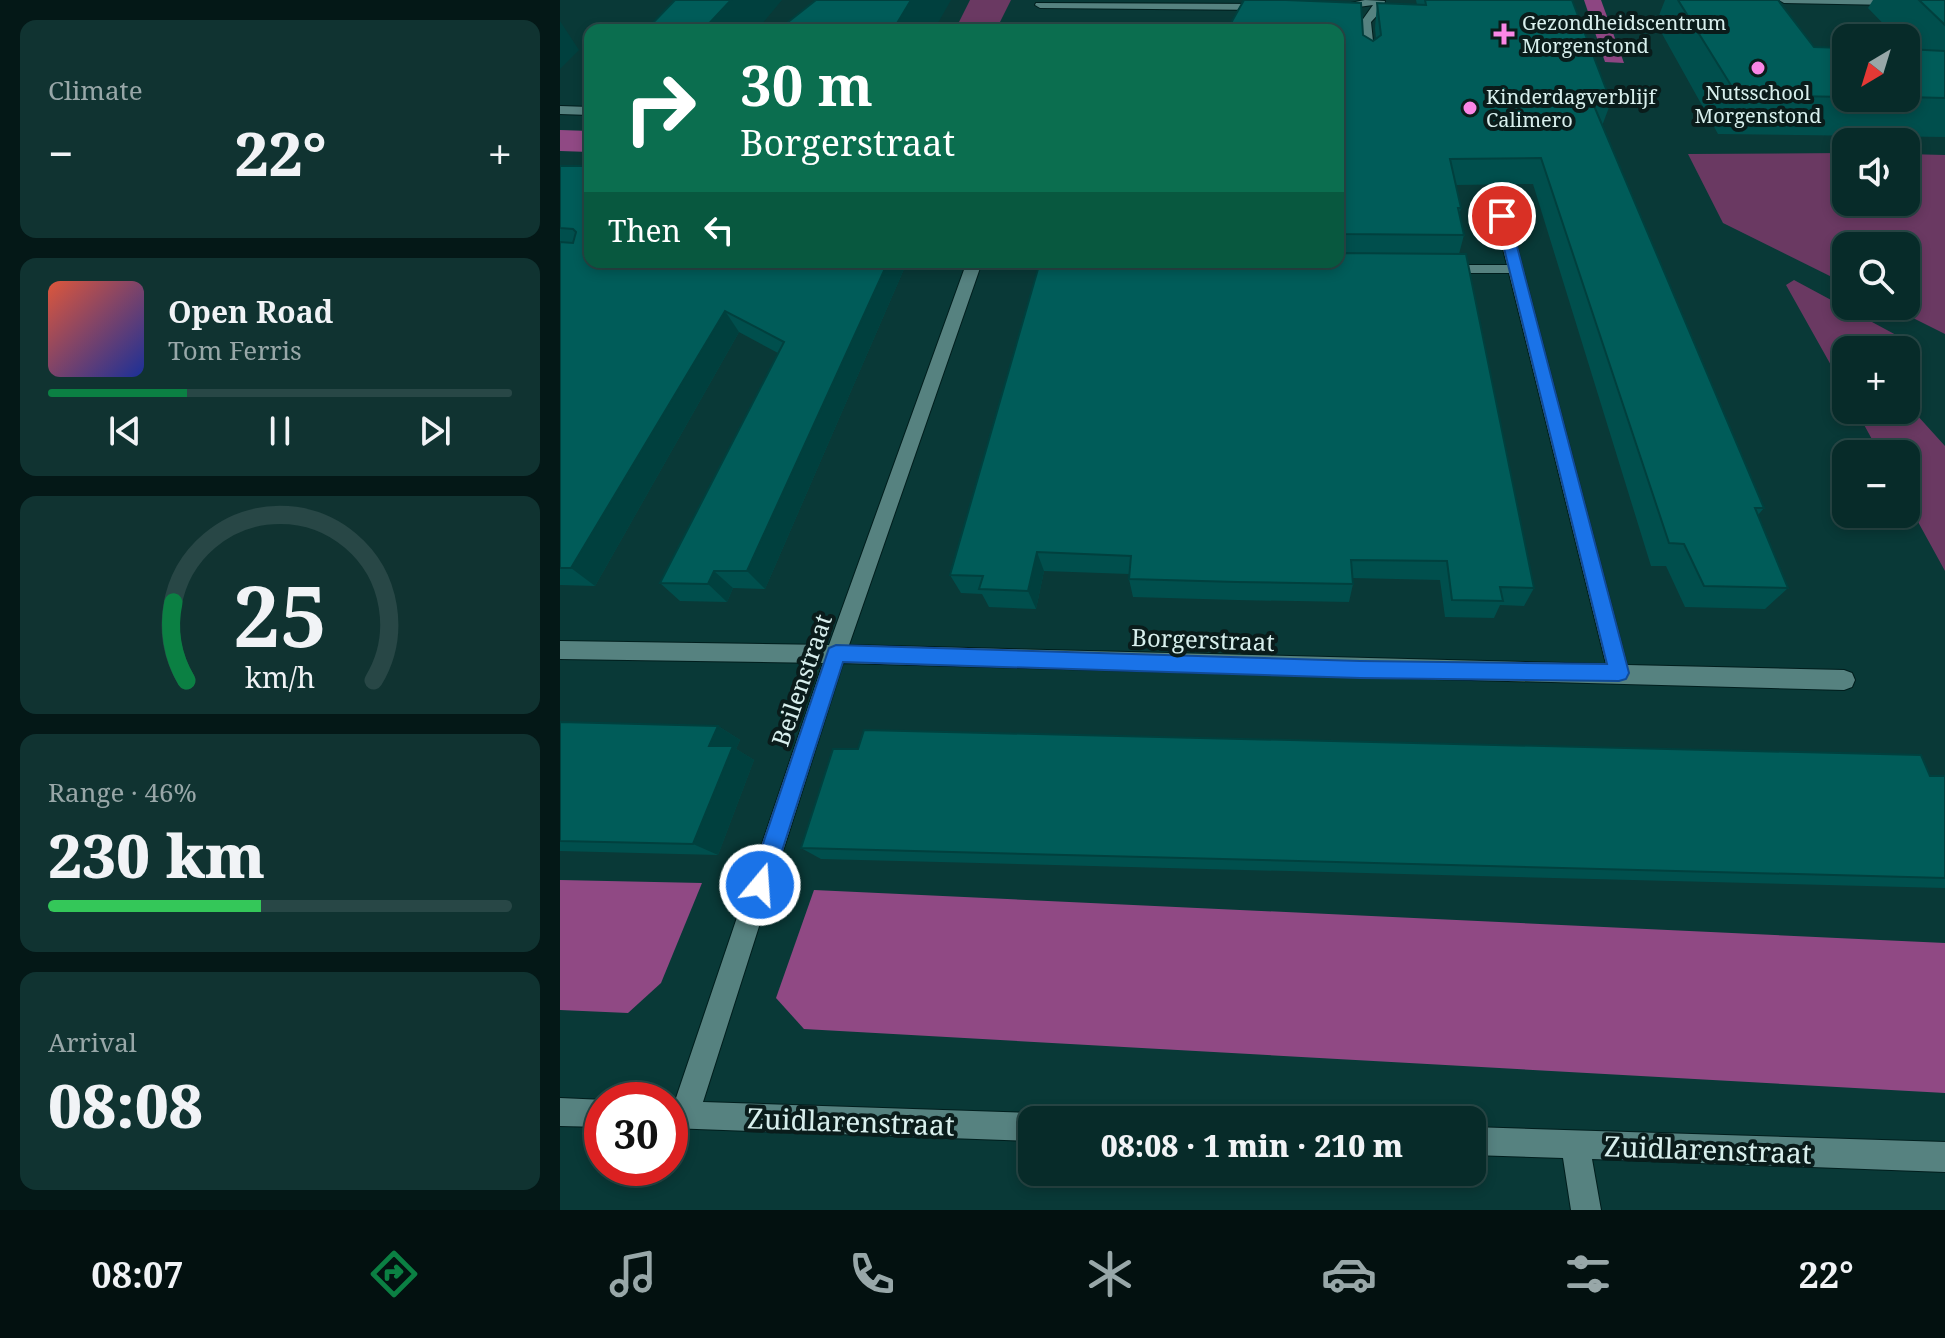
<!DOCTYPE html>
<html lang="en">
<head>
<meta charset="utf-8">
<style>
	body { margin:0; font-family:"Noto Serif",serif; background:#103331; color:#f1f3f6; height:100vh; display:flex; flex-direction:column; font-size:30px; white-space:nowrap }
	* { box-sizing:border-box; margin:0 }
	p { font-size:26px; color:#98a7a8 }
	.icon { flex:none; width:44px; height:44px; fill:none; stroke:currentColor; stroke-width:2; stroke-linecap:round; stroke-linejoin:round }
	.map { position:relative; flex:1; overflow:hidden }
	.drawer { display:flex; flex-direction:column; gap:20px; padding:20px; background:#041817; width:560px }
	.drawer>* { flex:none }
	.guide { position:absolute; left:24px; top:24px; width:760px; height:244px; border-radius:16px; box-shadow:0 4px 12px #0003,0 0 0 2px #284746; background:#0b6e4f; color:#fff; overflow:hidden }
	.needle { width:52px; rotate:218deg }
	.controls { position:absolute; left:1272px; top:24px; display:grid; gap:16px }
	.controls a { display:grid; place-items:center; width:88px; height:88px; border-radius:16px; background:#072b29; box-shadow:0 4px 12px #0003,0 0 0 2px #284746; font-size:40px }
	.speed { position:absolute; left:24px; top:1082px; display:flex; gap:16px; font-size:40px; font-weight:700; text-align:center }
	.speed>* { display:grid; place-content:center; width:104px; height:104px; border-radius:50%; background:#072b29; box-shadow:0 4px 12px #0003,0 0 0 2px #284746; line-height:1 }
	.speed .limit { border:12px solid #d22; background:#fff; color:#111 }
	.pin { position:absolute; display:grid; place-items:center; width:68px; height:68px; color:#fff; margin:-34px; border:4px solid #fff; border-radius:50%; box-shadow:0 2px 8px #0007 }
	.me { position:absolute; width:88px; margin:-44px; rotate:18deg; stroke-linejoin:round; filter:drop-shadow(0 0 6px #0008) }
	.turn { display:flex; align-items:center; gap:28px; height:168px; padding:0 24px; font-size:36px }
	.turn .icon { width:104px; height:104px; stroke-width:2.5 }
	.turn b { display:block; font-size:56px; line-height:68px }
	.then { display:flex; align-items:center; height:76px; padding:0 24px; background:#0003; gap:16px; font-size:30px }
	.big { font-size:60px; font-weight:800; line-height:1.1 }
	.drawer .tile { flex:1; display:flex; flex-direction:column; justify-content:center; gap:12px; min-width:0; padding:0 28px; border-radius:16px; background:#103331 }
	.drawer .dial { align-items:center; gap:0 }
	.dial svg { height:208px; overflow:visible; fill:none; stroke:#284746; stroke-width:7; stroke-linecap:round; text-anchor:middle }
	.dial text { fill:#f1f3f6; stroke:none }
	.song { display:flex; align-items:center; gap:24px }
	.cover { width:96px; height:96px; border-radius:12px; background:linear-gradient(135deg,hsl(10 70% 55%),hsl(230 70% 35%)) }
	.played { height:8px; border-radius:4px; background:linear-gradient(90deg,#0b8043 30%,#284746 30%) }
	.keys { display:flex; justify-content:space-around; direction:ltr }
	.heat { display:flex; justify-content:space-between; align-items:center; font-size:44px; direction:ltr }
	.charge { height:12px; border-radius:6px; background:linear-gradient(90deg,#34c759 46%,#284746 0) }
	.trip { position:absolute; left:458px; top:1106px; width:468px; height:80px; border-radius:16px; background:#072b29; box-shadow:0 4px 12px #0003,0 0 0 2px #284746; font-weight:800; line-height:80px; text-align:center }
	.dock { display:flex; height:128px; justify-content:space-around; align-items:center; background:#031110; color:#98a7a8 }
	.dock .icon { width:56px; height:56px }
	.dock .on { color:#0b8043 }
	.dock b { font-size:36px; color:#f1f3f6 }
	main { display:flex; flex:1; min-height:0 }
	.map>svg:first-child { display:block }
	.green { fill:#6a3962 }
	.forest { fill:#904984 }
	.water { fill:#8d4682 }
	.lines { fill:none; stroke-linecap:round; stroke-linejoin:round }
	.minor-casing { stroke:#001e1d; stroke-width:2 }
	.minor { fill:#568280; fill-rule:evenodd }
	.wall { fill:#004f4d }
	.shaded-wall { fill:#00403e }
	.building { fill:#005c59; stroke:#00403e; stroke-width:2 }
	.route { fill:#1a73e8; stroke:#114b97; stroke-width:2 }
	.poi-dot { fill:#fa87e7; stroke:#0a1c1b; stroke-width:3 }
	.labels { text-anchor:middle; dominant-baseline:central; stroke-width:8; stroke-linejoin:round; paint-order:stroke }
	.far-poi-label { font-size:20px; fill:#d8efed; stroke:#0a1c1b; text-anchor:start }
	.street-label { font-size:24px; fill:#d8efed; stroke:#0a1c1b }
	.near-street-label { font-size:28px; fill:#d8efed; stroke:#0a1c1b }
</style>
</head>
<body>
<main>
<section class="drawer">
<div class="tile"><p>Climate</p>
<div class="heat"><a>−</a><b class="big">22°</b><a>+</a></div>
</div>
<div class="tile">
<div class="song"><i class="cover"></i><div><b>Open Road</b><p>Tom Ferris</p></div></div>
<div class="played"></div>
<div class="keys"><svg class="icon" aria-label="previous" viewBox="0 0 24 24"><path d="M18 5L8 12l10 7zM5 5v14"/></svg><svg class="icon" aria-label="pause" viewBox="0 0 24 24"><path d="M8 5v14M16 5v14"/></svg><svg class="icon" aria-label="next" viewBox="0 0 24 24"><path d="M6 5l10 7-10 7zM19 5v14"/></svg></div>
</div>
<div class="tile dial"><svg viewBox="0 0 100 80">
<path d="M14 69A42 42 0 1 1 86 69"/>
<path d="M14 69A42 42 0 0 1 9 39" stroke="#0b8043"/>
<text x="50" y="56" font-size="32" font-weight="700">25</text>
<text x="50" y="72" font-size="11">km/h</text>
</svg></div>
<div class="tile"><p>Range · 46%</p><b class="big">230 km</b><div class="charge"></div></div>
<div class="tile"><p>Arrival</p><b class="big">08:08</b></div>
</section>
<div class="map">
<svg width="1385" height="1210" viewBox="0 0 1385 1210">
	<rect width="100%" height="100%" fill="#093937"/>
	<g class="green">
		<polygon points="410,0 451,0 436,30 395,30"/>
		<polygon points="1286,153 1286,202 1346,202 1346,154 1385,155 1385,334 1329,306 1346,306 1346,246 1286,246 1286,284 1163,223 1128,154"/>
		<polygon points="1234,280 1338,336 1333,350 1286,350 1286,392 1226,285"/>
		<polygon points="1346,403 1385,446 1385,571 1346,500 1346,454 1320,454 1296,410 1346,410"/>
	</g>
	<g class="forest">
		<polygon points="0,130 30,131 30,152 0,151"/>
		<polygon points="0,880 142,883 101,983 68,1013 0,1010"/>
		<polygon points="254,890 1385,943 1385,1093 244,1029 216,998"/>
	</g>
	<polygon class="water" points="1024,0 1041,0 1064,63 1045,62"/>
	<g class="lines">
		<defs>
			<g id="minor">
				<polygon points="805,0 825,1 823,9 811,22 815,60 809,63 803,60 801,22 813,5 776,10 771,7"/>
				<polygon points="1219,0 1385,0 1385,6 1224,3"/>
				<polygon points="476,3 704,4 709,7 704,10 480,8 475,5"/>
				<polygon points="0,106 30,107 30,115 0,114"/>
				<polygon points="935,185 942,189 1067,665 1284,670 1292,673 1295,680 1292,687 1284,690 283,663 143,1102 472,1113 483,1120 472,1120 472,1141 110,1128 110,1102 115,1101 263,663 0,659 0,641 269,645 405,267 311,266 304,262 512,264 505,268 420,268 289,645 1046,664 949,273 885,273 878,269 885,265 947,265 928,189"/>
				<polygon points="0,1098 45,1100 42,1100 42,1127 0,1126"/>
				<polygon points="912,1127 1385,1142 1385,1172 1032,1159 1041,1210 1011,1210 1003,1158 912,1155"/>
			</g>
		</defs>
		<use href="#minor" class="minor-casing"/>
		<use href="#minor" class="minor"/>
	</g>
	<g class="wall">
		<polygon points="856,0 1012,0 1051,102 1042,126 1204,508 1198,515 1228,588 1205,609 1125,607 1106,566 1091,566 973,184 896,185 901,208 899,215 904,235 899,254 974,588 964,606 940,605 934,618 885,617 880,580 792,578 793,584 789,602 677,600 573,597 569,579 569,574 484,571 476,609 429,607 422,594 401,593 390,575 778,262 778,30 803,35 813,41 816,39 815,28 817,3 857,5"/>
		<polygon points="1105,0 1218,0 1254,47 1286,48 1286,98 1346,98 1348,50 1346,47 1346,38 1337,38 1308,8 1313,0 1385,0 1385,137 1158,134 1096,23"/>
		<polygon points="0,166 328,262 341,262 344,269 205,589 173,588 167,602 120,601 100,583 218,353 179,332 35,586 0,585"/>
		<polygon points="0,722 158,726 180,740 176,749 194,760 158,855 0,851"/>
		<polygon points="1370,776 1385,776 1385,888 261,859 241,848"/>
	</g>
	<g class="shaded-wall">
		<polygon points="171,0 222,0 197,30 143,30"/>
		<polygon points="351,0 391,0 374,30 333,30"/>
		<polygon points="0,21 19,50 0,69"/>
		<polygon points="328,262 341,262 344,269 205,589 187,571"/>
		<polygon points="165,311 179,332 35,586 11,568"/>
		<polygon points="477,552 484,571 476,609 468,591"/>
		<polygon points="154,571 173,588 167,602 148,584"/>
		<polygon points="158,726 180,740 176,749 194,760 158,855 133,844 149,746"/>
	</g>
	<g class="building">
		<polygon points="115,0 171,0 143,30 86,30"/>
		<polygon points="256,0 351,0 333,30 218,30"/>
		<polygon points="684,0 726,0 801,3 803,35 813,41 821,35 817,3 866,5 865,0 1012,0 1051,102 1032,101 1204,508 1195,508 1228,588 1144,586 1124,544 1109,543 981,158 890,159 901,208 898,208 904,235 778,234 778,30 667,30"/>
		<polygon points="1118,0 1218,0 1254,47 1286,48 1286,97 1177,95"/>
		<polygon points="1359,0 1385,0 1385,25"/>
		<polygon points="1346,49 1385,51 1385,98 1346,97"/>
		<polygon points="0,166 30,166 30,262 328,262 187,571 154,571 148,584 100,583 224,342 165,311 11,568 0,568 0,242 13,243 16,232 13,229 0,228"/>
		<polygon points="778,253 906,254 974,588 940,587 943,601 892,600 887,561 791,560 793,584 677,582 569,579 571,556 477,552 468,591 419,589 423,576 390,575 480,262 778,262"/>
		<polygon points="0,722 158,726 149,746 173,746 133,844 0,841"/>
		<polygon points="304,730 1361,755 1370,776 1385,776 1385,878 241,848 273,749 298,749"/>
	</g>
	<polygon class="route" points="942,212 949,216 1069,673 1066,679 1059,681 800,678 283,662 211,885 208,893 200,896 192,893 189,885 267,654 269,648 276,645 800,661 1047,664 936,216"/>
	<g class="poi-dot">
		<path d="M940 22h8v8h8v8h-8v8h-8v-8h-8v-8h8z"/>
		<circle cx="1198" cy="68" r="8"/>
		<circle cx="910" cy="108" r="8"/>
	</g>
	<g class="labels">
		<g class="far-poi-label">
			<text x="962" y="22">Gezondheidscentrum<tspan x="962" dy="23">Morgenstond</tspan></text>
			<text x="1198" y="92" text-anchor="middle">Nutsschool<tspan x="1198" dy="23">Morgenstond</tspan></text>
			<text x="926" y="96">Kinderdagverblijf<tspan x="926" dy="23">Calimero</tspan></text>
		</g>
		<g class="street-label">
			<text transform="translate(643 639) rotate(2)">Borgerstraat</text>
			<text transform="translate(241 680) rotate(-71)">Beilenstraat</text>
		</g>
		<g class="near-street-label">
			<text transform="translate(291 1121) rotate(2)">Zuidlarenstraat</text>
			<text transform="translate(1148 1149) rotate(2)">Zuidlarenstraat</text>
		</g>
	</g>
</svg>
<div class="controls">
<a><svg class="needle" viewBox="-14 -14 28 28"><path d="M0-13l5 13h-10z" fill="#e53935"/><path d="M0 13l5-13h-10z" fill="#98a7a8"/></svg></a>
<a><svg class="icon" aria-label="sound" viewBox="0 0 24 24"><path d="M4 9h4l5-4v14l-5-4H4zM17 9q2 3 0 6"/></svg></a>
<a><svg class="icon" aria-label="search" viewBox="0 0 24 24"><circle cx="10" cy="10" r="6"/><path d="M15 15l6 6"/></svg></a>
<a>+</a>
<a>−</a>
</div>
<div class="speed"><div class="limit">30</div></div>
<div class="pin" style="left:942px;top:216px;background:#d93025"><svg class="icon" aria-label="arrive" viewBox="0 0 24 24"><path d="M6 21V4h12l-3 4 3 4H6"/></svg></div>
<svg class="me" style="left:200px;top:885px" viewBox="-20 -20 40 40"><circle r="17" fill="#1a73e8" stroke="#fff" stroke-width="3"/><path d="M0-11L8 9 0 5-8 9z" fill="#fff"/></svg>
<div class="trip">08:08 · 1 min · 210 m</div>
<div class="guide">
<div class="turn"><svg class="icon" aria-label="right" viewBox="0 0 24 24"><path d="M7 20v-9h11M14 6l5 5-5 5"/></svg><div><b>30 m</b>Borgerstraat</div></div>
<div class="then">Then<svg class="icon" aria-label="left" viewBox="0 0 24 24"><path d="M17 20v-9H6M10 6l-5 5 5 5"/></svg></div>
</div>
</div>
</main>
<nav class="dock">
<b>08:07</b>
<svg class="icon on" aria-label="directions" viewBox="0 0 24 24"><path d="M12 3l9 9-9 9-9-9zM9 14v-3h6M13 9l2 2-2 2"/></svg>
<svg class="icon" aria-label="music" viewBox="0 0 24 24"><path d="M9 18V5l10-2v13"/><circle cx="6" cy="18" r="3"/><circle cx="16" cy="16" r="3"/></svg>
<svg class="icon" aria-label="phone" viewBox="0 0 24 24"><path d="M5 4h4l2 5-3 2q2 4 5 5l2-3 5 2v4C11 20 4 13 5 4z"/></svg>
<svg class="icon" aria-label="climate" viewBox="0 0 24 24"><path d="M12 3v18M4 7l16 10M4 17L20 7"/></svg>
<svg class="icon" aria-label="car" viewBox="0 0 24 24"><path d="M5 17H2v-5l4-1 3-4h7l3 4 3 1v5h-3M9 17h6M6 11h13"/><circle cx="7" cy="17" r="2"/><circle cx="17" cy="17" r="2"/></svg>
<svg class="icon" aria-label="filters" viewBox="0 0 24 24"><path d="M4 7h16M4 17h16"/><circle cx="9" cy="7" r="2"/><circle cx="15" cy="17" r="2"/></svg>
<b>22°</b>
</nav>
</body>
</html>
